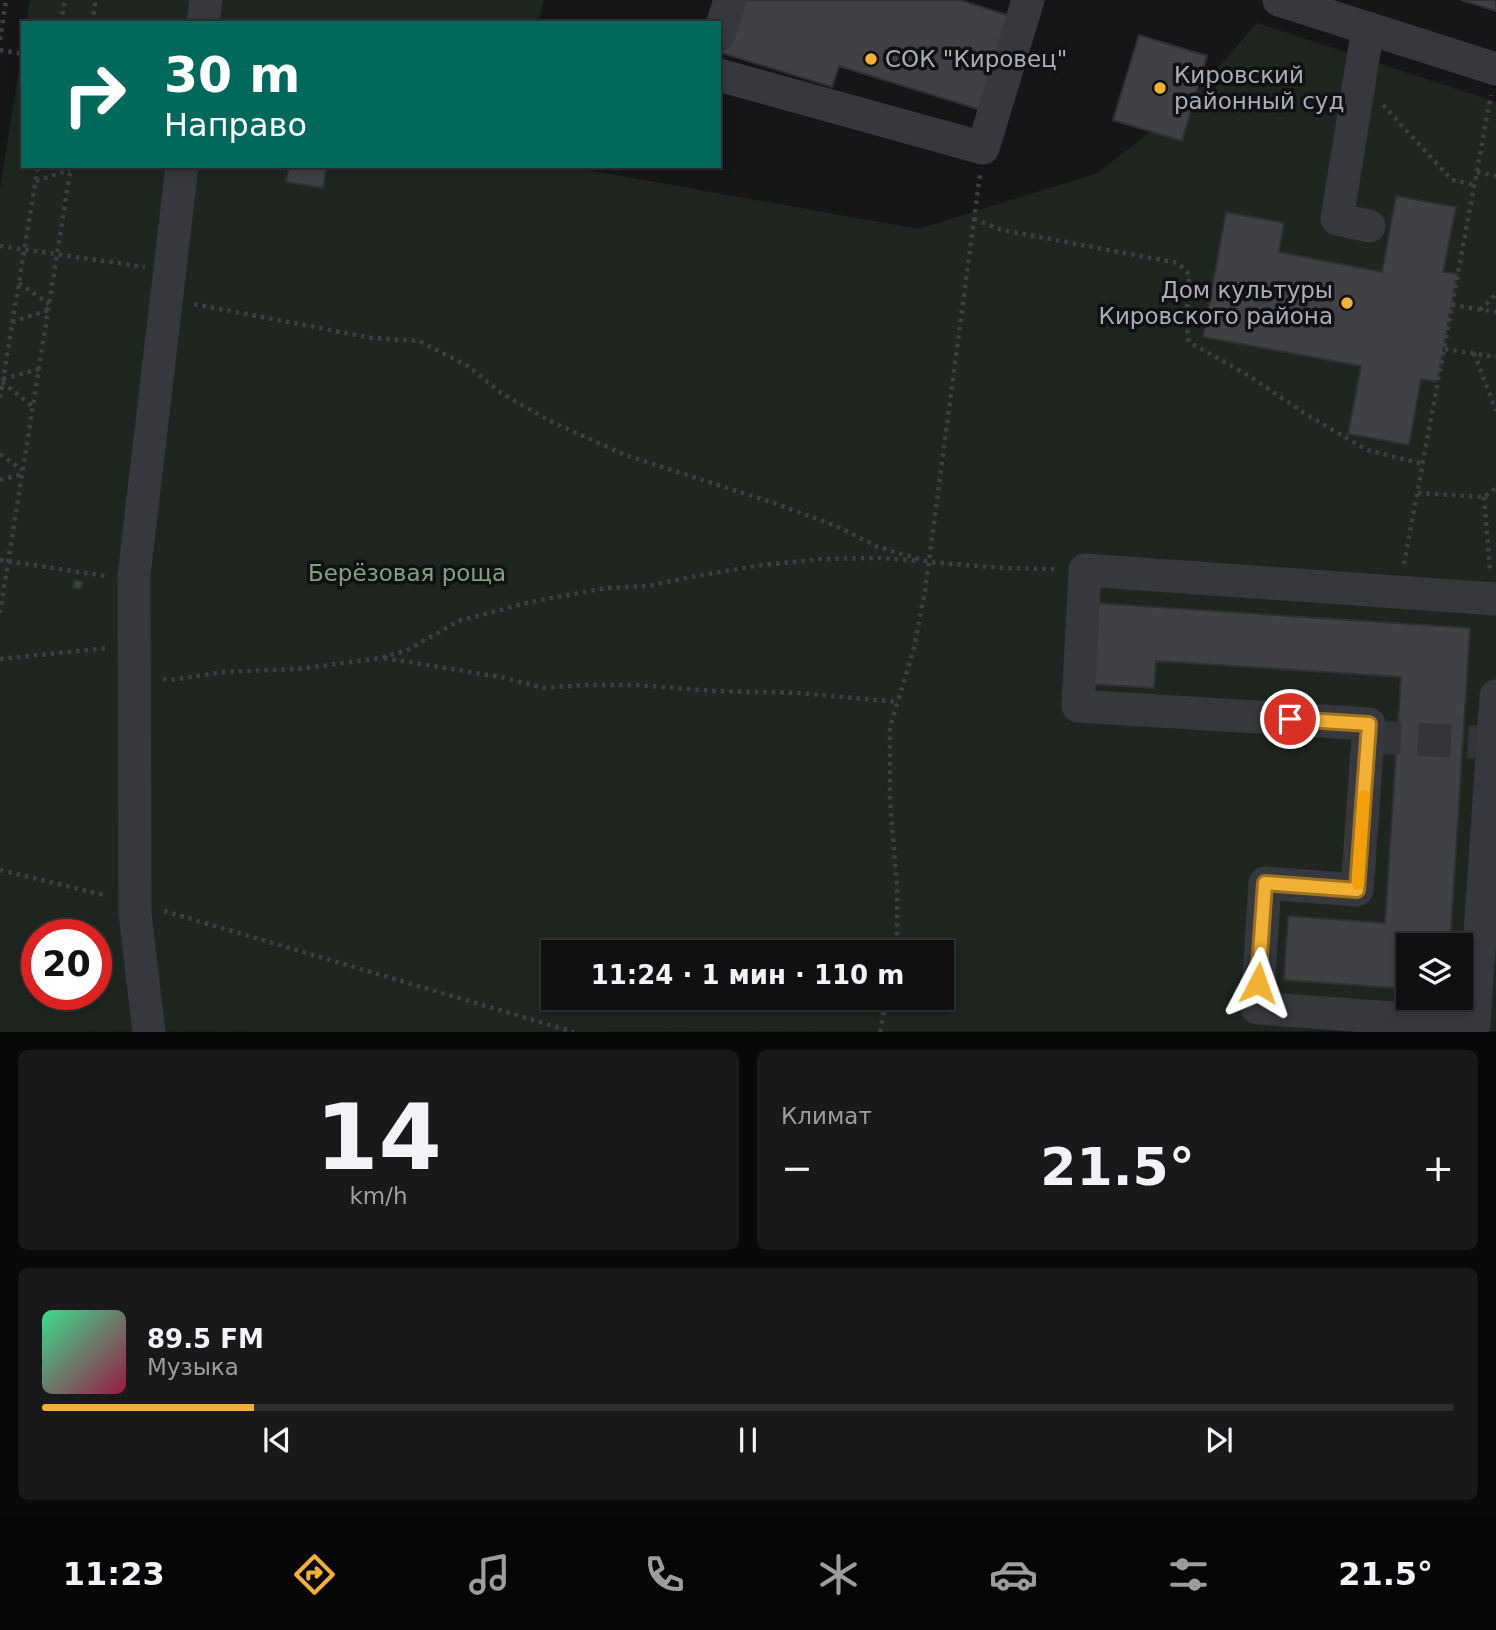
<!DOCTYPE html>
<html lang="ru">
<head>
<meta charset="utf-8">
<style>
	body { margin:0; font-family:"DejaVu Sans",sans-serif; background:#19191b; color:#f1f3f6; height:100vh; display:flex; flex-direction:column; font-size:26px; white-space:nowrap }
	* { box-sizing:border-box; margin:0 }
	p { font-size:23px; color:#9c9d9f }
	.icon { flex:none; width:38px; height:38px; fill:none; stroke:currentColor; stroke-width:2; stroke-linecap:round; stroke-linejoin:round }
	.map { position:relative; height:1032px; overflow:hidden }
	.drawer { display:flex; flex-direction:column; gap:18px; padding:18px; background:#09090a; flex:1 }
	.drawer>* { flex:none }
	.guide { position:absolute; left:21px; top:21px; width:700px; height:147px; border-radius:0px; box-shadow:0 4px 10px #0003,0 0 0 2px #303032; background:#00695c; color:#fff; overflow:hidden }
	.buttons { position:absolute; left:1396px; top:933px; display:grid; gap:14px }
	.buttons a { display:grid; place-items:center; width:77px; height:77px; border-radius:0px; background:#101012; box-shadow:0 4px 10px #0003,0 0 0 2px #303032; font-size:35px }
	.speed { position:absolute; left:21px; top:919px; display:flex; gap:14px; font-size:35px; font-weight:700; text-align:center }
	.speed>* { display:grid; place-content:center; width:91px; height:91px; border-radius:50%; background:#101012; box-shadow:0 4px 10px #0003,0 0 0 2px #303032; line-height:1 }
	.speed .limit { border:10px solid #d22; background:#fff; color:#111 }
	.pin { position:absolute; display:grid; place-items:center; width:60px; height:60px; color:#fff; margin:-30px; border:4px solid #fff; border-radius:50%; box-shadow:0 2px 7px #0007 }
	.me { position:absolute; width:77px; margin:-38px; rotate:4deg; stroke-linejoin:round; filter:drop-shadow(0 0 5px #0008) }
	.turn { display:flex; align-items:center; gap:24px; height:147px; padding:0 28px; font-size:32px }
	.turn .icon { width:91px; height:91px; stroke-width:2.5 }
	.turn b { display:block; font-size:49px; line-height:60px }
	.big { font-size:52px; font-weight:700; line-height:1.1 }
	.drawer .widget { flex:1; display:flex; flex-direction:column; justify-content:center; gap:10px; min-width:0; padding:0 24px; border-radius:10px; background:#19191b }
	.drawer .dial { align-items:center; gap:0 }
	.dial b { font-size:91px; line-height:1 }
	.song { display:flex; align-items:center; gap:21px }
	.cover { width:84px; height:84px; border-radius:10px; background:linear-gradient(135deg,hsl(150 70% 55%),hsl(340 70% 35%)) }
	.played { height:7px; border-radius:4px; background:linear-gradient(90deg,#f2b134 15%,#303032 15%) }
	.keys { display:flex; justify-content:space-around; direction:ltr }
	.heat { display:flex; justify-content:space-between; align-items:center; font-size:38px; direction:ltr }
	.drawer .tiles { flex:1; display:grid; gap:18px; grid-template-columns:1fr 1fr }
	.widget:last-child { grid-column:span 2 }
	.trip { position:absolute; left:541px; top:940px; width:413px; height:70px; border-radius:0px; background:#101012; box-shadow:0 4px 10px #0003,0 0 0 2px #303032; font-weight:700; line-height:70px; text-align:center }
	.menu { display:flex; height:112px; justify-content:space-around; align-items:center; background:#060607; color:#9c9d9f }
	.menu .icon { width:49px; height:49px }
	.menu .on { color:#f2b134 }
	.menu b { font-size:32px; color:#f1f3f6 }
	.map>svg:first-child { display:block }
	.green { fill:#1e261f; fill-rule:evenodd }
	.building { fill:#404145; stroke:#303034; stroke-width:2 }
	.lines { fill:none; stroke-linecap:round; stroke-linejoin:round }
	.minor-tunnel { stroke:#333438; stroke-width:33; stroke-dasharray:33 17; stroke-linecap:butt }
	.path { stroke:#3d3f44; stroke-width:4.5; stroke-dasharray:3.5 5; stroke-linecap:butt }
	.minor { stroke:#37383d; stroke-width:33 }
	.route-casing { stroke:#9d7322; stroke-width:18 }
	.route { stroke:#f2b134; stroke-width:12 }
	.slow { stroke:#f59e0b; stroke-width:12 }
	.poi-dot { fill:#f2b134; stroke:#111113; stroke-width:2.5 }
	.labels { text-anchor:middle; dominant-baseline:central; stroke-width:7; stroke-linejoin:round; paint-order:stroke }
	.poi-label { font-size:23px; fill:#a8adb8; stroke:#111113; text-anchor:start }
	.park-label { font-size:23px; fill:#7fa381; stroke:#111113 }
</style>
</head>
<body>
<div class="map">
<svg width="1496" height="1032" viewBox="0 0 1496 1032">
	<rect width="100%" height="100%" fill="#161618"/>
	<g class="green">
		<polygon points="30,0 544,0 538,23 26,23"/>
		<path d="M1257,23L1496,102V1031L0,1032V188L23,44V166H566L918,229L1098,173L1189,101ZM37,934H96V994H37ZM1409,945H1461V998H1409ZM553,952H942V998H553Z"/>
	</g>
	<g class="building">
		<polygon points="733,0 960,0 1013,17 984,111 839,66 832,87 719,52 719,45"/>
		<polygon points="1461,0 1496,0 1496,11"/>
		<polygon points="1139,35 1207,56 1182,141 1113,120"/>
		<polygon points="289,166 327,166 323,188 286,182"/>
		<polygon points="1396,196 1456,207 1443,272 1457,274 1437,382 1421,379 1409,445 1348,434 1361,366 1203,337 1226,212 1284,223 1279,252 1382,272"/>
		<polygon points="75,580 83,582 81,589 73,588"/>
		<polygon points="1094,603 1470,628 1450,945 1409,945 1409,989 1284,980 1288,916 1385,923 1401,677 1156,661 1154,688 1088,684"/>
	</g>
	<g class="lines">
		<polyline class="minor-tunnel" points="1368,737 1494,743"/>
		<g class="path">
			<polyline points="61,23 65,0"/>
			<polyline points="92,23 96,0"/>
			<polyline points="0,40 6,0"/>
			<polyline points="0,50 23,54"/>
			<polyline points="1383,105 1452,180 1475,185"/>
			<polyline points="1477,172 1496,176"/>
			<polyline points="36,181 70,170"/>
			<path d="M974,219L1002,230L1178,263L1189,274C1189,297 1184,320 1189,342L1251,377L1304,413L1367,450L1423,464"/>
			<polyline points="0,246 145,267"/>
			<polyline points="19,283 49,304"/>
			<polyline points="194,304 372,338 419,341 468,366 501,393 552,422 625,455 777,504 836,526 878,547 929,562 1003,568 1056,569"/>
			<polyline points="1452,305 1496,312"/>
			<polyline points="1480,310 1496,294"/>
			<polyline points="12,322 48,310"/>
			<polyline points="1445,349 1496,357"/>
			<polyline points="1474,353 1496,411"/>
			<polyline points="3,379 39,369"/>
			<polyline points="2,382 32,406"/>
			<polyline points="0,398 38,166"/>
			<polyline points="0,454 22,470"/>
			<polyline points="0,480 22,474"/>
			<polyline points="1418,493 1484,497 1496,488"/>
			<polyline points="1484,497 1490,570"/>
			<polyline points="0,560 106,576"/>
			<polyline points="1404,564 1491,95"/>
			<polyline points="0,613 71,166"/>
			<polyline points="384,658 501,677 544,688 583,685 636,685 716,691 798,693 898,702"/>
			<polyline points="0,659 107,648"/>
			<polyline points="163,679 171,680 224,672 298,669 381,658 407,650 459,621 530,602 606,588 648,586 696,576 762,565 822,559 881,558 918,561"/>
			<polyline points="0,870 108,896"/>
			<polyline points="164,911 574,1032"/>
			<polyline points="895,952 897,944 897,886 890,801 890,727 914,648 925,591 980,174"/>
			<polyline points="880,1032 886,998"/>
		</g>
		<g class="minor">
			<polyline points="1279,0 1496,69"/>
			<polyline points="203,23 206,0"/>
			<polyline points="1368,28 1337,219 1369,226"/>
			<polyline points="719,35 730,0"/>
			<polyline points="719,75 983,148 1028,0"/>
			<polyline points="1496,599 1085,570 1078,706 1369,724 1357,890 1265,883 1257,1008 1474,1024 1496,696"/>
			<polyline points="149,1032 135,914 134,575 182,166"/>
		</g>
	</g>
	<g class="lines">
		<defs>
			<polyline id="route" points="1258,983 1265,883 1357,890 1369,724 1290,719"/>
		</defs>
		<use href="#route" class="route-casing"/>
		<use href="#route" class="route"/>
		<polyline class="slow" points="1358,884 1364,796"/>
	</g>
	<g class="poi-dot">
		<circle cx="871" cy="59" r="7"/>
		<circle cx="1160" cy="88" r="7"/>
		<circle cx="1347" cy="303" r="7"/>
	</g>
	<g class="labels">
		<g class="poi-label">
			<text x="885" y="59">СОК "Кировец"</text>
			<text x="1174" y="75">Кировский<tspan x="1174" dy="26">районный суд</tspan></text>
			<text x="1333" y="290" text-anchor="end">Дом культуры<tspan x="1333" dy="26">Кировского района</tspan></text>
		</g>
		<g class="park-label">
			<text x="407" y="573">Берёзовая роща</text>
		</g>
	</g>
</svg>
<div class="buttons">
<a><svg class="icon" aria-label="layers" viewBox="0 0 24 24"><path d="M12 4l9 5-9 5-9-5zM3 14l9 5 9-5"/></svg></a>
</div>
<div class="speed"><div class="limit">20</div></div>
<div class="pin" style="left:1290px;top:719px;background:#d93025"><svg class="icon" aria-label="arrive" viewBox="0 0 24 24"><path d="M6 21V4h12l-3 4 3 4H6"/></svg></div>
<svg class="me" style="left:1258px;top:983px" viewBox="-20 -20 40 40"><path d="M0-17L14 15 0 8-14 15z" fill="#f2b134" stroke="#fff" stroke-width="4"/></svg>
<div class="trip">11:24 · 1 мин · 110 m</div>
<div class="guide">
<div class="turn"><svg class="icon" aria-label="right" viewBox="0 0 24 24"><path d="M7 20v-9h11M14 6l5 5-5 5"/></svg><div><b>30 m</b>Направо</div></div>
</div>
</div>
<section class="drawer">
<div class="tiles">
<div class="widget dial"><b>14</b><p>km/h</p></div>
<div class="widget"><p>Климат</p>
<div class="heat"><a>−</a><b class="big">21.5°</b><a>+</a></div>
</div>
<div class="widget">
<div class="song"><i class="cover"></i><div><b>89.5 FM</b><p>Музыка</p></div></div>
<div class="played"></div>
<div class="keys"><svg class="icon" aria-label="previous" viewBox="0 0 24 24"><path d="M18 5L8 12l10 7zM5 5v14"/></svg><svg class="icon" aria-label="pause" viewBox="0 0 24 24"><path d="M8 5v14M16 5v14"/></svg><svg class="icon" aria-label="next" viewBox="0 0 24 24"><path d="M6 5l10 7-10 7zM19 5v14"/></svg></div>
</div>
</div>
</section>
<nav class="menu">
<b>11:23</b>
<svg class="icon on" aria-label="directions" viewBox="0 0 24 24"><path d="M12 3l9 9-9 9-9-9zM9 14v-3h6M13 9l2 2-2 2"/></svg>
<svg class="icon" aria-label="music" viewBox="0 0 24 24"><path d="M9 18V5l10-2v13"/><circle cx="6" cy="18" r="3"/><circle cx="16" cy="16" r="3"/></svg>
<svg class="icon" aria-label="phone" viewBox="0 0 24 24"><path d="M5 4h4l2 5-3 2q2 4 5 5l2-3 5 2v4C11 20 4 13 5 4z"/></svg>
<svg class="icon" aria-label="climate" viewBox="0 0 24 24"><path d="M12 3v18M4 7l16 10M4 17L20 7"/></svg>
<svg class="icon" aria-label="car" viewBox="0 0 24 24"><path d="M5 17H2v-5l4-1 3-4h7l3 4 3 1v5h-3M9 17h6M6 11h13"/><circle cx="7" cy="17" r="2"/><circle cx="17" cy="17" r="2"/></svg>
<svg class="icon" aria-label="filters" viewBox="0 0 24 24"><path d="M4 7h16M4 17h16"/><circle cx="9" cy="7" r="2"/><circle cx="15" cy="17" r="2"/></svg>
<b>21.5°</b>
</nav>
</body>
</html>
